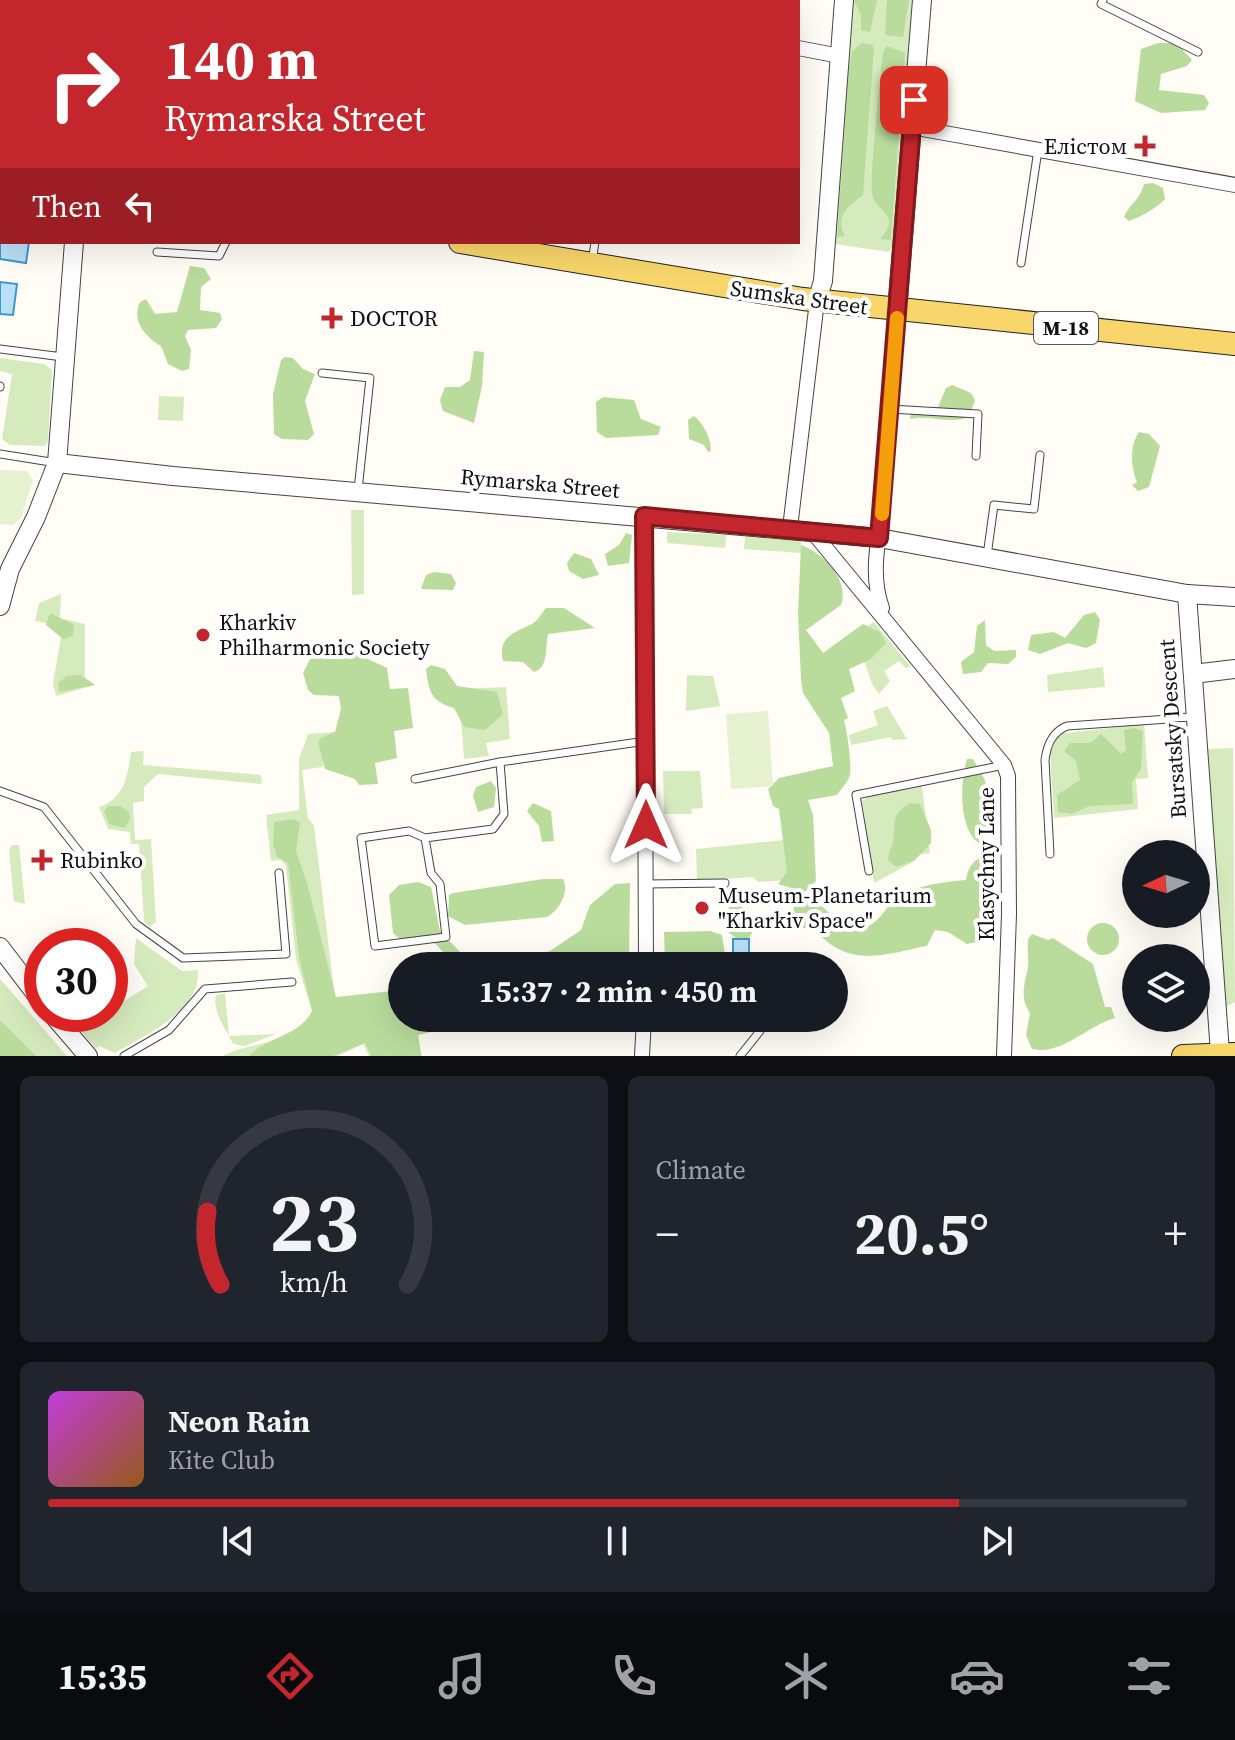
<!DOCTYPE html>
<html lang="en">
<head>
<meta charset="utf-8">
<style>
	body { margin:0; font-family:"Source Serif 4",serif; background:#20242c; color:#f1f3f6; height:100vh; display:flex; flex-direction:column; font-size:30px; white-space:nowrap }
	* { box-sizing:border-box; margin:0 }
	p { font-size:26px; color:#9ea1a6 }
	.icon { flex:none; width:44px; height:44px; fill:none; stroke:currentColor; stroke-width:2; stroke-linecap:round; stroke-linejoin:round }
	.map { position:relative; height:1056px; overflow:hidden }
	.panel { display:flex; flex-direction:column; gap:20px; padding:20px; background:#0d0f14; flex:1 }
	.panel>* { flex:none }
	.guide { position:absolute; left:0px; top:0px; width:800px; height:244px; box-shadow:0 8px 32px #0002; background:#c4262e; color:#fff; overflow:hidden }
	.needle { width:52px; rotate:266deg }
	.tools { position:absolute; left:1122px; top:840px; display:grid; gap:16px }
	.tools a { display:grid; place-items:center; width:88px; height:88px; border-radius:50%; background:#171b24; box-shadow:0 8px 32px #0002; font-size:40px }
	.speed { position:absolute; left:24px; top:928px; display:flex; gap:16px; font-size:40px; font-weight:700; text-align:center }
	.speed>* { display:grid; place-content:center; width:104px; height:104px; border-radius:50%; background:#171b24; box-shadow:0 8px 32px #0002; line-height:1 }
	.speed .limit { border:12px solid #d22; background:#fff; color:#111 }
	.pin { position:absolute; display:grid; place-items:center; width:68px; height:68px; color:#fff; margin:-34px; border-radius:16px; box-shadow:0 4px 12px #0006 }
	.me { position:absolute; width:88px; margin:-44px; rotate:0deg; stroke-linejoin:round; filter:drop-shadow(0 0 6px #0008) }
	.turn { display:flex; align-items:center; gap:28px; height:168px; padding:0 32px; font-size:36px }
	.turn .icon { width:104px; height:104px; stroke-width:2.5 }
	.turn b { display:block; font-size:56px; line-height:68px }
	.then { display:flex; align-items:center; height:76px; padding:0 32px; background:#0003; gap:16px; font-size:30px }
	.big { font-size:60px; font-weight:700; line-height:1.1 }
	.panel .widget { flex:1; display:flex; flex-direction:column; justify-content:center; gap:12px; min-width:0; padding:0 28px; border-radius:12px; background:#20242c }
	.panel .dial { align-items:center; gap:0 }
	.dial svg { height:208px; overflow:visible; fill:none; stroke:#363941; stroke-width:7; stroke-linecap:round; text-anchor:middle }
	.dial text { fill:#f1f3f6; stroke:none }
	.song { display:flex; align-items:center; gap:24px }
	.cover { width:96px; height:96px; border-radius:12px; background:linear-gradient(135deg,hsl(290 70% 55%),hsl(30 70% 35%)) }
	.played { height:8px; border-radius:4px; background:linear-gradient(90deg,#c4262e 80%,#363941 80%) }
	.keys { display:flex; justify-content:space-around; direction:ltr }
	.heat { display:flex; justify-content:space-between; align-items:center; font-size:44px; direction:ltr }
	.panel .tiles { flex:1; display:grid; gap:20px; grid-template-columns:1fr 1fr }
	.widget:last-child { grid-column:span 2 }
	.trip { position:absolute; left:388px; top:952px; width:460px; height:80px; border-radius:40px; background:#171b24; box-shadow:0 8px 32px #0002; font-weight:700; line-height:80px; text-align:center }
	.menu { display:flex; height:128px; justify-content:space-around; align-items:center; background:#090b0e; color:#9ea1a6 }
	.menu .icon { width:56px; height:56px }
	.menu .selected { color:#c4262e }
	.menu b { font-size:36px; color:#f1f3f6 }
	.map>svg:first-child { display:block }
	.green { fill:#d5ebbd }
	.forest { fill:#b9dc9c }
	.pitch { fill:#e6f2cf }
	.water { fill:#b9e0f7; stroke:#3f96cf; stroke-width:2 }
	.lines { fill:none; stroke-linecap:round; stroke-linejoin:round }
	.service-casing { stroke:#444; stroke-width:9 }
	.minor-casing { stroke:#444; stroke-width:16 }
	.tertiary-casing { stroke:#444; stroke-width:20 }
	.primary-casing { stroke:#222; stroke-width:24 }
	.service { stroke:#fff; stroke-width:7 }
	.minor { stroke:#fff; stroke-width:14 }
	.tertiary { stroke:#fff; stroke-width:18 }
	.primary { stroke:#f9d66b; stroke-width:22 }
	.route-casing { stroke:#7f191e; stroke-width:20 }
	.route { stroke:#c4262e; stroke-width:14 }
	.slow { stroke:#f59e0b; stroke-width:14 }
	.poi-dot { fill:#c4262e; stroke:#fff; stroke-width:3 }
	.labels { text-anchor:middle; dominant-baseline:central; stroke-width:8; stroke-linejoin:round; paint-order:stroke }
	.shield { fill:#fff; stroke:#585858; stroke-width:2 }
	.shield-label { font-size:20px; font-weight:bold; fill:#111 }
	.poi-label { font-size:22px; fill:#111; stroke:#fff; text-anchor:start }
	.street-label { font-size:22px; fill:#111; stroke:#fff }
</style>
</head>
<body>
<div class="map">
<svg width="1235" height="1056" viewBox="0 0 1235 1056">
	<rect width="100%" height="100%" fill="#fffdf5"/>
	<g class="green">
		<polygon points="852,0 912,0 895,244 889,252 835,244"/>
		<polygon points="0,358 44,364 52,370 48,441 45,446 10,445 2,439 12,374 0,371"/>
		<polygon points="159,396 184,397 183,421 158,420"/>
		<polygon points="351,510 364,510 364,594 352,595"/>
		<polygon points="667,532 726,535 725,548 667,543"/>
		<polygon points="745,537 801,540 801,553 744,549"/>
		<polygon points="61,594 60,618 85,624 85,679 95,685 56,696 53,683 63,626 35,621 39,603"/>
		<polygon points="874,622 911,667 905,668 899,661 884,671 890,681 879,694 872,684 855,634"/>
		<polygon points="1103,667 1105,687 1048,692 1047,675"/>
		<polygon points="687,675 713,676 720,706 686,711"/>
		<polygon points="506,687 510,739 486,743 489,756 464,759 459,689"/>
		<polygon points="887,706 907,739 892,740 891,737 851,745 849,735 878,725 873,711"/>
		<polygon points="1144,724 1148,778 1136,779 1138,809 1054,818 1050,753 1058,734"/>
		<path d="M335,732L322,767L302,770L308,818L314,826L335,998L439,1030L418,1035L422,1056H369L363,1044L338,1056H223C251,1041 294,1046 312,1011L296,959L286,866L281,860L271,861L266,815L299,810V759L308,734Z"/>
		<polygon points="1233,748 1235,1002 1225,1007 1208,749"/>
		<path d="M144,751L143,765L261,775L262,784L158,774L144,787V801L133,803L135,840L151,839L156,922L149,927L144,921L139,844H131L130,832L108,829L99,807C124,799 128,776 131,752Z"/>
		<polygon points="663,771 700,771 703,808 691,809 692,814 664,814"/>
		<polygon points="922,786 930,853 910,856 911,863 874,883 862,801 869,796"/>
		<polygon points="784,840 788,880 758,882 754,877 697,881 696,849"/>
		<polygon points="12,845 19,845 25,904 14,901 9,850"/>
		<polygon points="57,932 58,939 100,935 100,946 50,946 49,933"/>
		<path d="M136,938L182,971L198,970C201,1012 145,1034 115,1053L99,1046L96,1049L80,1030L99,1014H110V1010L148,986L134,964Z"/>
		<polygon points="0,979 1,980 67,1056 0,1056"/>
		<path d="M225,993L229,1036L276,1034L245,1046L233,1044C226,1029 212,1012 216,995Z"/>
	</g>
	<g class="forest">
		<polygon points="854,0 877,0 870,32 861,30 861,15"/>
		<polygon points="887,0 909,0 903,37 885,35"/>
		<path d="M862,43L873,45L874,49L863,195C850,206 834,214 845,236L837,237L849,70L852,51Z"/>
		<polygon points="1158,43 1176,43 1192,60 1187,66 1161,74 1159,90 1204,95 1209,103 1205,110 1161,113 1135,101 1141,49"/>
		<path d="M887,46L905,53L891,240L880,239C902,216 878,212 873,197C868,185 881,73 883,52Z"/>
		<path d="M1153,183L1163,188L1165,199C1158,207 1139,218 1129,221L1124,217C1129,204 1139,202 1144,184Z"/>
		<path d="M190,266L204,268L211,279L201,287L200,310L220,313L222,319L216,328L188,330L185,336L191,350L189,369L182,371L168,364L161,346C145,337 131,320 140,302L146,299L155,314L177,312Z"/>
		<polygon points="474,351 484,352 482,386 474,423 443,411 440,400 445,387 460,387 470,380"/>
		<polygon points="285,357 293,358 303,369 315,374 305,401 314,434 308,440 282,439 274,434 273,394 281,360"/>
		<path d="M952,385L971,393L975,400L969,417C949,425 931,414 910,419L912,408L938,407L946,388Z"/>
		<polygon points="603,397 634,400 641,419 661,427 658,435 606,438 597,432 596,402"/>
		<path d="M694,416C704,424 711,439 711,451L708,452L704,445L689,439L688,420Z"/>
		<path d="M1139,432L1149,434L1160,446L1149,487L1138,491L1132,485L1137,482C1131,467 1129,447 1139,432Z"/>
		<polygon points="626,533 632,535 629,563 608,566 605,554 619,545"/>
		<path d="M801,545C823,553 850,580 841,605L806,630L823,653L863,624L880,632L886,643L871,659L849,669L855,691L841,698L848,718L844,720C847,730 853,770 849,778C846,784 840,790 837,795L808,800L813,815L816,881L803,894C822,900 837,927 852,929C881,931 886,901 900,895C921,885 942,882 966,880C969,864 975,857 991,856V933L986,940L967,944L948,932L935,930L927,946C897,951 865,965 835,947C825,941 819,933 810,928H801C789,915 797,903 791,888L778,884L787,872L779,809L773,806L768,789L779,778L833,766L829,733L803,693L801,679L798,613Z"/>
		<polygon points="574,553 591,559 599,575 583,579 569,571 567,563"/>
		<polygon points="434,572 451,574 456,583 453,590 421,589 426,575"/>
		<path d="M546,608H564L595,628L548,634C545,647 549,668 534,672L523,662L503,661C497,636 516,632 532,624C538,621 542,612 546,608Z"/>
		<polygon points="1095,612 1100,620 1096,643 1086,648 1068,643 1040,654 1028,650 1031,635 1054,632 1065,638 1084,615"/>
		<polygon points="50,613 74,625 73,636 63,639 46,625"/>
		<polygon points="985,620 986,645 994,651 1016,650 1016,657 1008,664 988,663 981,672 963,674 961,662 974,652 977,626"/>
		<polygon points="328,654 357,654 387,668 390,689 408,688 413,728 394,731 397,758 375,763 378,784 359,785 355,779 325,769 318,743 321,738 335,732 341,709 339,696 314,695 308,690 303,673 310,659"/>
		<path d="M431,665L445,669L457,686L497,692L503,714L485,730L464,727L454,708C430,701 429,691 426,669Z"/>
		<polygon points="81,675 95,685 59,692 58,683 67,676"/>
		<polygon points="1134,728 1143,731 1141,769 1132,782 1133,804 1089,806 1072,814 1058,812 1057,795 1080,780 1076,761 1064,751 1070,743 1090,743 1101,734 1121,754 1126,750 1124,730"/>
		<path d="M967,759H973L985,780L991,829L980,844C958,830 960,781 967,759Z"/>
		<polygon points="491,781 496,788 494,807 478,812 473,796 476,787"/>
		<polygon points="533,803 551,811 554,841 542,842 539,826 527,811"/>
		<path d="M910,803L920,804L931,830V843L914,861L896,867L888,860C888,852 892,849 893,841C896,822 890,815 910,803Z"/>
		<polygon points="108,806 120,806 129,812 130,818 125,828 109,824 104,811"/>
		<path d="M294,819L300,823L296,851L307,883L336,997L402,990V1018H488L418,1035L421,1056H371L365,1043L333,1056H249C268,1036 300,1036 312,1011L299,957L288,863L277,857L273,844L274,822Z"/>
		<path d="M543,879H563C570,892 559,910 547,917L465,925L448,916L449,895L453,893Z"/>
		<polygon points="418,882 431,887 440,931 462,954 464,966 444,966 443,952 431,939 400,939 393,933 389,895 399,885"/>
		<polygon points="630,883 629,966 486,966 550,951 581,930 590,905 615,884"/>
		<polygon points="730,886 755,928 749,938 736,938 728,932 729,899 721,888"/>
		<circle cx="1103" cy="939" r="16"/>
		<polygon points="710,931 722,935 725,955 721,961 665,959 664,932"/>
		<path d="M1032,934L1048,940L1053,938L1093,964L1105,1007H1111L1115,1018C1088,1025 1062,1056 1032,1049L1026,1035L1030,1013C1019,997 1025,984 1028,967C1029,958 1027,949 1028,939Z"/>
		<polygon points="0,1020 36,1056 0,1056"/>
	</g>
	<g class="pitch">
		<polygon points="0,470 27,471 33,480 21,518 13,525 0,524"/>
		<polygon points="768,711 773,786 731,789 726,714"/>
	</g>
	<g class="water">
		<polygon points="0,222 2,242 29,242 26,263 0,259"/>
		<polygon points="0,282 17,284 13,315 0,314"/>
		<rect x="733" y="939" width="16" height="25"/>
	</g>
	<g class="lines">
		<defs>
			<g id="service">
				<polyline points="1103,0 1101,4 1198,52"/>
				<polyline points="224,2 224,0"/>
				<polyline points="297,2 297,0"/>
				<polyline points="157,252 219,256 226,242"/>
				<polyline points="592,262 595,242"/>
				<polyline points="1021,263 1038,150"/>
				<polyline points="0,349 63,357"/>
				<polyline points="322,373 370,378 358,490"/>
				<polyline points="0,387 0,386"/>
				<polyline points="889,409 978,414 976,456"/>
				<polyline points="0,454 57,463"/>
				<polyline points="987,556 994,505 1034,509 1040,455"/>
				<polyline points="1173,718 1193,717"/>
				<polyline points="415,779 500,762"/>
				<polyline points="0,791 44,807 136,924 183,958 286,954 279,873"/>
				<polyline points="425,838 431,873 440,884 446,937 375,946 361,838 409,831 425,838 493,829 504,814 500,762 646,741"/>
				<path d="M1050,854L1045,760C1047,745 1052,732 1067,726L1169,719"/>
				<polyline points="869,871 856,795 1004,765"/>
				<polyline points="646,884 725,883"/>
				<polyline points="124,1056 169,1030 205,989 292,982"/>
				<polyline points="740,1056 760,1031"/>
			</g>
			<g id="minor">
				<polyline points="565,0 575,2"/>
				<polyline points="652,2 652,0"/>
				<polyline points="798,48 840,56"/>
				<polyline points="911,127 1235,185"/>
				<polyline points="644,516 646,966"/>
				<polyline points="790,528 817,301"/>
				<polyline points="811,530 1004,765 1008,776 1009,914 1004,1056"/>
				<path d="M882,608C869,572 880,536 883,498C887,436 892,374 897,311"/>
				<polyline points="642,1056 644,1018"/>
			</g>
			<g id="tertiary">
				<polyline points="92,2 93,0"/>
				<polyline points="817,301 823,281 844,0"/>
				<polyline points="897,311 922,0"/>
				<polyline points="57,463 173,476 879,538 1187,594 1235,597"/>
				<polyline points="1187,594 1220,1053"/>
				<polyline points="0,606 10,569 36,517 57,463 74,242"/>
				<polyline points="1193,674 1235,669"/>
				<polyline points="0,947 42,1002"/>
				<polyline points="52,1014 88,1056"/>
			</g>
			<g id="primary">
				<polyline points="0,163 2,163"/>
				<polyline points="460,242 803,299 1235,344"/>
				<polyline points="1183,1056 1235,1054"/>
			</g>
		</defs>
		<use href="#service" class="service-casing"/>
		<use href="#minor" class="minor-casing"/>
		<use href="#tertiary" class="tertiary-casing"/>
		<use href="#primary" class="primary-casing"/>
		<use href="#service" class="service"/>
		<use href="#minor" class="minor"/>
		<use href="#tertiary" class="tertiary"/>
		<use href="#primary" class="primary"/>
	</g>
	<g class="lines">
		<defs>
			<polyline id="route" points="646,825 644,516 879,538 914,100"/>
		</defs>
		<use href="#route" class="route-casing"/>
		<use href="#route" class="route"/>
		<polyline class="slow" points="882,514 897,318"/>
	</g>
	<g class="poi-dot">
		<path d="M1141 134h8v8h8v8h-8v8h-8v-8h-8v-8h8z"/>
		<path d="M328 306h8v8h8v8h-8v8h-8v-8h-8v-8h8z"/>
		<circle cx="203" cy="635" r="8"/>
		<path d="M38 848h8v8h8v8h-8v8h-8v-8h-8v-8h8z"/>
		<circle cx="702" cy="908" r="8"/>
	</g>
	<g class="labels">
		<rect class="shield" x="1034" y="312" width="64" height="32" rx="6"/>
		<g class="shield-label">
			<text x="1066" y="328">М-18</text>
		</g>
		<g class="poi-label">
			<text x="1127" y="146" text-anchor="end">Елістом</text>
			<text x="350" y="318">DOCTOR</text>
			<text x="219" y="622">Kharkiv<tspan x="219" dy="25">Philharmonic Society</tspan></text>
			<text x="60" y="860">Rubinko</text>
			<text x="718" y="895">Museum-Planetarium<tspan x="718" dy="25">"Kharkiv Space"</tspan></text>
		</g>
		<g class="street-label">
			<text transform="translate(799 297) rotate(8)">Sumska Street</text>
			<text transform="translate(540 483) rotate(5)">Rymarska Street</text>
			<text transform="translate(1172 729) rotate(-94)">Bursatsky Descent</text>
			<text transform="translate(986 864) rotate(-90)">Klasychny Lane</text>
		</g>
	</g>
</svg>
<div class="tools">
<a><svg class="needle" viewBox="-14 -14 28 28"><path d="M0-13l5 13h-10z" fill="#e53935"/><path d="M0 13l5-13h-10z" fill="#9ea1a6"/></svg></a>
<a><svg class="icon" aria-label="layers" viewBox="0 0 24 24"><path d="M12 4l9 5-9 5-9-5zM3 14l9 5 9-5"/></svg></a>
</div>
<div class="speed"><div class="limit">30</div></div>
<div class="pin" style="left:914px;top:100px;background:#d93025"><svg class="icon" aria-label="arrive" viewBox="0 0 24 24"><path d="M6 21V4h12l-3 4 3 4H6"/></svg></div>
<svg class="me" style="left:646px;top:825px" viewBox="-20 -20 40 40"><path d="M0-17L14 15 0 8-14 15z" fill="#c4262e" stroke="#fff" stroke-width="4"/></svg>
<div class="trip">15:37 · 2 min · 450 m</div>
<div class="guide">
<div class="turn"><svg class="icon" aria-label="right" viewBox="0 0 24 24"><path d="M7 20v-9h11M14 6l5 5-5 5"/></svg><div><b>140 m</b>Rymarska Street</div></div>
<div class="then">Then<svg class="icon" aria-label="left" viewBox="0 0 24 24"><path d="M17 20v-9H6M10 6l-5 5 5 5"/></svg></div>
</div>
</div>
<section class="panel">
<div class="tiles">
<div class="widget dial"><svg viewBox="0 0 100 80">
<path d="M14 69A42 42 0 1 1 86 69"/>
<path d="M14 69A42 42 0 0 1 9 41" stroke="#c4262e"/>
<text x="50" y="56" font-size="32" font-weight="700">23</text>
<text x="50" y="72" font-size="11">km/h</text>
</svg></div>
<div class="widget"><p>Climate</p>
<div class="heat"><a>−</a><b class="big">20.5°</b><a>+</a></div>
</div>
<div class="widget">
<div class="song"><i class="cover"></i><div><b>Neon Rain</b><p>Kite Club</p></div></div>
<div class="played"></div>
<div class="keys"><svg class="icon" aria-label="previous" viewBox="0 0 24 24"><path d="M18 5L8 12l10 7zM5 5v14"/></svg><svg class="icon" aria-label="pause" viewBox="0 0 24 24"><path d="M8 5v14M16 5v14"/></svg><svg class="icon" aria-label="next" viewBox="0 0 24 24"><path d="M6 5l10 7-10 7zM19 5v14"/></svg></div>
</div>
</div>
</section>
<nav class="menu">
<b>15:35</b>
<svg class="icon selected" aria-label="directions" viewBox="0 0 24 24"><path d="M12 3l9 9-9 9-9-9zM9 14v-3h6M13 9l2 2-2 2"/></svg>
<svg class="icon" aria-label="music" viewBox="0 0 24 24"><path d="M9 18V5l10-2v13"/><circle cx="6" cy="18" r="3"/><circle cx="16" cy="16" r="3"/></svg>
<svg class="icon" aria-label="phone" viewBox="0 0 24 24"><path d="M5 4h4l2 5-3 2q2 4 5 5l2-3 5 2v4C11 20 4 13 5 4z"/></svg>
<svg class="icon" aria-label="climate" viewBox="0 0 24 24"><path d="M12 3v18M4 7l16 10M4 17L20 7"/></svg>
<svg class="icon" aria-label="car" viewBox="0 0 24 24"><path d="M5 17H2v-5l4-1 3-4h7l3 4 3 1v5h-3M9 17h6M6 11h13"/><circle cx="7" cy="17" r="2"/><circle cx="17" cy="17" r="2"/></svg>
<svg class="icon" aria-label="filters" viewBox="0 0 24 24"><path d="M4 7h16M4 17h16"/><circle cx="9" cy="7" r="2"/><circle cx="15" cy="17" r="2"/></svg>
</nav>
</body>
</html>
